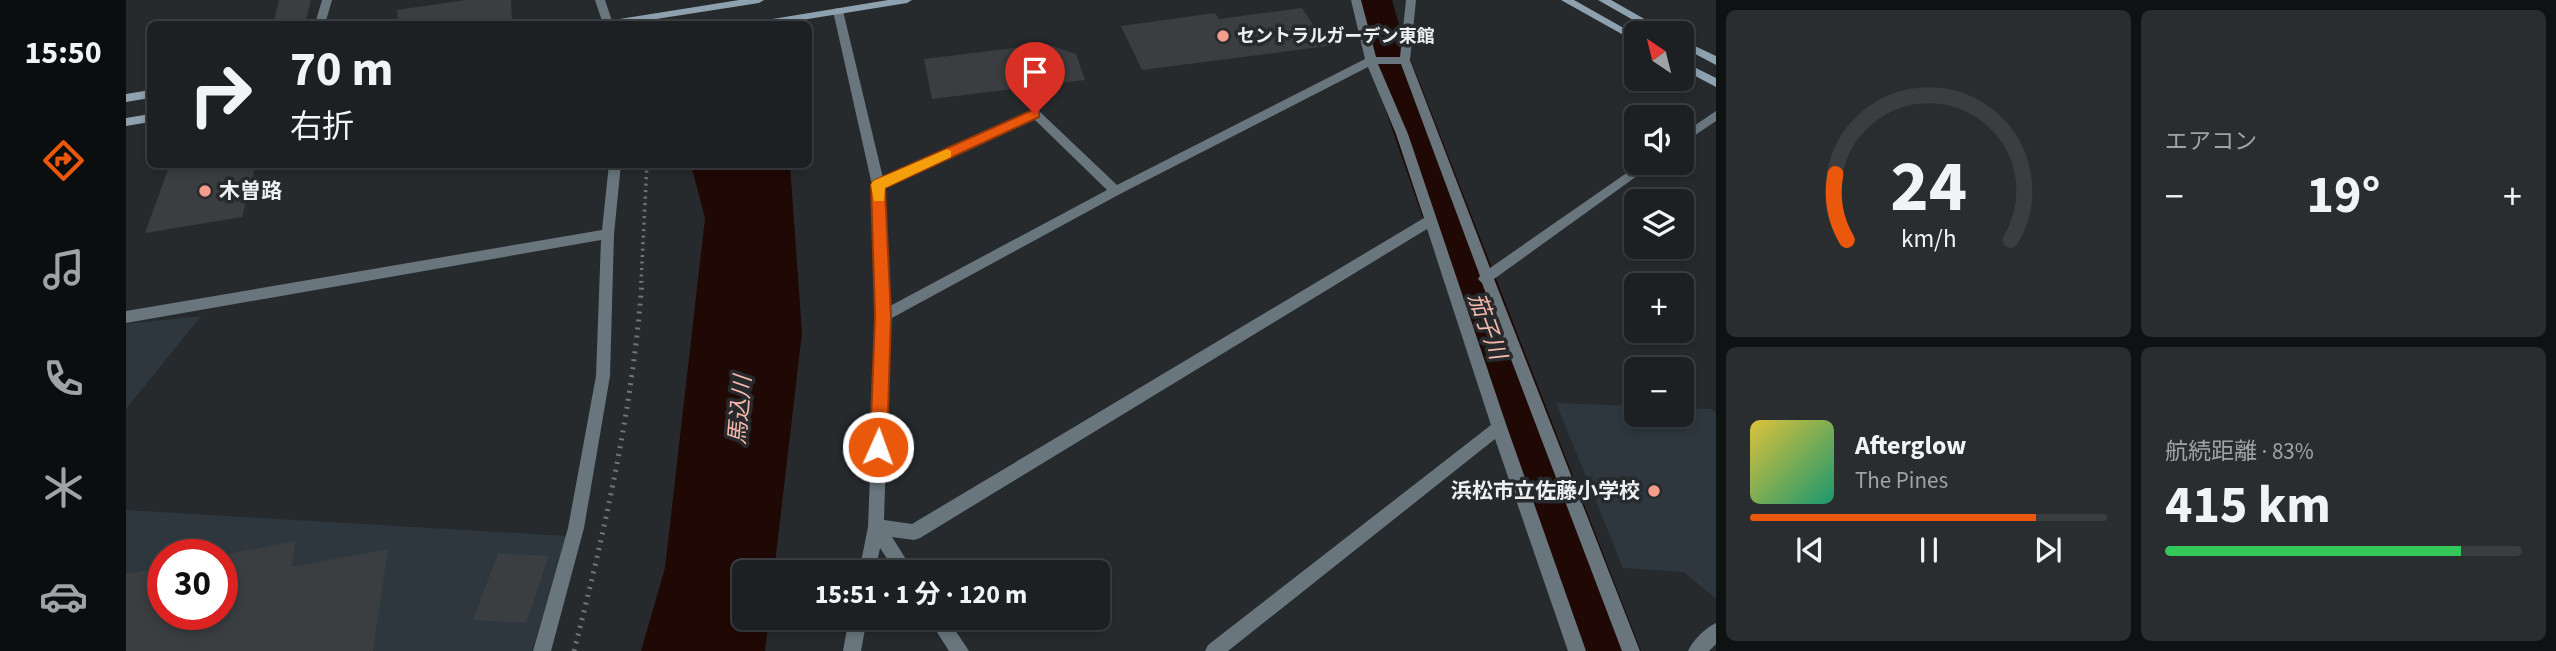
<!DOCTYPE html>
<html lang="ja">
<head>
<meta charset="utf-8">
<style>
	body { margin:0; font-family:"Source Sans 3","Noto Sans JP",sans-serif; background:#292d2f; color:#f1f3f6; height:100vh; display:flex; flex-direction:column; font-size:26px; white-space:nowrap }
	* { box-sizing:border-box; margin:0 }
	p { font-size:23px; color:#a0a3a5 }
	.icon { flex:none; width:38px; height:38px; fill:none; stroke:currentColor; stroke-width:2; stroke-linecap:round; stroke-linejoin:round }
	.map { position:relative; flex:1; overflow:hidden }
	.sheet { display:flex; flex-direction:column; gap:10px; padding:10px; background:#0f1213; width:840px }
	.sheet>* { flex:none }
	.top-card { position:absolute; left:21px; top:21px; width:665px; height:147px; border-radius:10px; box-shadow:0 4px 10px #0003,0 0 0 2px #3a3e40; background:#1c2022; color:#f1f3f6; overflow:hidden }
	.needle { width:46px; rotate:325deg }
	.buttons { position:absolute; left:1498px; top:21px; display:grid; gap:14px }
	.buttons a { display:grid; place-items:center; width:70px; height:70px; border-radius:10px; background:#1c2022; box-shadow:0 4px 10px #0003,0 0 0 2px #3a3e40; font-size:35px }
	.speed { position:absolute; left:21px; top:539px; display:flex; gap:14px; font-size:35px; font-weight:700; text-align:center }
	.speed>* { display:grid; place-content:center; width:91px; height:91px; border-radius:50%; background:#1c2022; box-shadow:0 4px 10px #0003,0 0 0 2px #3a3e40; line-height:1 }
	.speed .limit { border:10px solid #d22; background:#fff; color:#111 }
	.pin { position:absolute; display:grid; place-items:center; width:60px; height:60px; color:#fff; margin:-72px -30px; border-radius:50% 50% 50% 0; rotate:-45deg; box-shadow:0 0 7px #0007 }
	.pin .icon { rotate:45deg }
	.me { position:absolute; width:77px; margin:-38px; rotate:2deg; stroke-linejoin:round; filter:drop-shadow(0 0 5px #0008) }
	.turn { display:flex; align-items:center; gap:24px; height:147px; padding:0 28px; font-size:32px }
	.turn .icon { width:91px; height:91px; stroke-width:2.5 }
	.turn b { display:block; font-size:49px; line-height:60px }
	.big { font-size:52px; font-weight:700; line-height:1.1 }
	.sheet .widget { flex:1; display:flex; flex-direction:column; justify-content:center; gap:10px; min-width:0; padding:0 24px; border-radius:10px; background:#292d2f }
	.sheet .dial { align-items:center; gap:0 }
	.dial svg { height:182px; overflow:visible; fill:none; stroke:#3a3e40; stroke-width:7; stroke-linecap:round; text-anchor:middle }
	.dial text { fill:#f1f3f6; stroke:none }
	.song { display:flex; align-items:center; gap:21px }
	.cover { width:84px; height:84px; border-radius:10px; background:linear-gradient(135deg,hsl(50 70% 55%),hsl(160 70% 35%)) }
	.played { height:7px; border-radius:4px; background:linear-gradient(90deg,#ea580c 80%,#3a3e40 80%) }
	.keys { display:flex; justify-content:space-around; direction:ltr }
	.heat { display:flex; justify-content:space-between; align-items:center; font-size:38px; direction:ltr }
	.charge { height:10px; border-radius:5px; background:linear-gradient(90deg,#34c759 83%,#3a3e40 0) }
	.sheet .tiles { flex:1; display:grid; gap:10px; grid-template-columns:repeat(2,1fr) }
	.trip { position:absolute; left:606px; top:560px; width:378px; height:70px; border-radius:10px; background:#1c2022; box-shadow:0 4px 10px #0003,0 0 0 2px #3a3e40; font-weight:700; line-height:70px; text-align:center }
	main { display:flex; flex:1; min-height:0 }
	.menu { display:flex; flex-direction:column; width:126px; justify-content:space-around; align-items:center; background:#0b0d0e; color:#a0a3a5 }
	.menu .icon { width:49px; height:49px }
	.menu .on { color:#ea580c }
	.menu b { font-size:32px; color:#f1f3f6 }
	.map>svg:first-child { display:block }
	.built { fill:#2d373d; fill-rule:evenodd }
	.water { fill:#200804 }
	.pier { fill:#262a2d }
	.lines { fill:none; stroke-linecap:round; stroke-linejoin:round }
	.river { fill:#200804; fill-rule:evenodd }
	.building { fill:#3a3e41 }
	.path-far1 { stroke:#717577; stroke-width:3.5; stroke-dasharray:2 4.5; stroke-linecap:butt }
	.path { stroke:#717577; stroke-width:5; stroke-dasharray:2 6; stroke-linecap:butt }
	.street { fill:#69767e; fill-rule:evenodd }
	.secondary { fill:#8da1ae; fill-rule:evenodd }
	.route { fill:#ea580c; stroke:#983908; stroke-width:2 }
	.slow { fill:#f59e0b }
	.poi-dot { fill:#f49d8b; stroke:#262a2d; stroke-width:2.5 }
	.labels { text-anchor:middle; dominant-baseline:central; stroke-width:7; stroke-linejoin:round; paint-order:stroke }
	.far-poi-label { font-size:18px; font-weight:bold; fill:#edeff1; stroke:#262a2d; text-anchor:start }
	.poi-label { font-size:21px; font-weight:bold; fill:#edeff1; stroke:#262a2d; text-anchor:start }
	.water-label { font-size:23px; font-style:italic; fill:#f5b8aa; stroke:#262a2d }
</style>
</head>
<body>
<main>
<nav class="menu">
<b>15:50</b>
<svg class="icon on" aria-label="directions" viewBox="0 0 24 24"><path d="M12 3l9 9-9 9-9-9zM9 14v-3h6M13 9l2 2-2 2"/></svg>
<svg class="icon" aria-label="music" viewBox="0 0 24 24"><path d="M9 18V5l10-2v13"/><circle cx="6" cy="18" r="3"/><circle cx="16" cy="16" r="3"/></svg>
<svg class="icon" aria-label="phone" viewBox="0 0 24 24"><path d="M5 4h4l2 5-3 2q2 4 5 5l2-3 5 2v4C11 20 4 13 5 4z"/></svg>
<svg class="icon" aria-label="climate" viewBox="0 0 24 24"><path d="M12 3v18M4 7l16 10M4 17L20 7"/></svg>
<svg class="icon" aria-label="car" viewBox="0 0 24 24"><path d="M5 17H2v-5l4-1 3-4h7l3 4 3 1v5h-3M9 17h6M6 11h13"/><circle cx="7" cy="17" r="2"/><circle cx="17" cy="17" r="2"/></svg>
</nav>
<div class="map">
<svg width="1590" height="651" viewBox="0 0 1590 651">
	<rect width="100%" height="100%" fill="#262a2d"/>
	<g class="built">
		<polygon points="75,316 0,409 0,324"/>
		<polygon points="1430,403 1510,406 1510,415 1556,415 1556,408 1585,409 1590,413 1590,599 1558,572 1497,568"/>
		<path d="M0,510L440,536L406,651H0ZM37,555H96V614H37Z"/>
	</g>
	<polygon class="water" points="565,165 664,165 676,333 648,572 618,572 618,618 643,618 639,651 515,651 539,568 579,218"/>
	<polygon class="pier" points="518,0 627,0 644,24 525,24"/>
	<g class="lines">
		<polygon class="river" points="1226,0 1266,0 1279,45 1515,651 1447,651 1237,45"/>
	</g>
	<g class="building">
		<polygon points="153,0 185,0 179,24 147,24"/>
		<polygon points="340,0 385,0 386,22 368,24 272,24 271,10"/>
		<polygon points="1176,8 1201,46 1016,70 995,26 1089,13 1093,19"/>
		<polygon points="921,44 950,54 959,80 806,99 798,59"/>
		<polygon points="44,164 130,164 116,217 19,233"/>
		<polygon points="170,541 165,567 262,549 247,651 0,651 0,574 37,567 37,614 96,614 96,555"/>
		<polygon points="372,553 423,556 400,623 347,620"/>
	</g>
	<g class="lines">
		<polyline class="path-far1" points="515,283 521,164"/>
		<path class="path" d="M448,651C479,530 507,406 516,281"/>
		<g class="street">
			<polygon points="196,0 206,0 199,24 189,24"/>
			<polygon points="469,0 479,0 487,24 477,24"/>
			<path d="M1225,0H1235L1250,57H1274L1280,0H1290L1284,60L1364,268L1515,163H1529L1368,279L1514,651H1496L1356,283L1352,279L1354,276L1275,64H1252L1282,134L1381,427L1460,651H1442L1369,439L1102,651H1079L1082,645L1365,425L1301,229L794,538L788,540L766,537L788,572H770L754,548L749,572H733L742,527L750,316L746,185L707,11L708,9L712,8L717,11L757,178L909,110L913,111L991,185L1239,59ZM1242,67L1270,134L1298,218L786,524L758,520L764,319L994,194ZM908,119L981,190L764,306L758,187Z"/>
			<polygon points="1590,111 1590,121 1556,144 1556,134"/>
			<polygon points="483,164 495,164 488,234 484,376 458,528 425,651 407,651 442,528 470,376 475,240 0,323 0,311 476,230"/>
			<polygon points="723,618 741,618 735,651 717,651"/>
			<polygon points="802,618 821,618 843,651 823,651"/>
			<path d="M1590,623V644L1583,651H1562C1567,640 1579,628 1590,623Z"/>
		</g>
		<g class="secondary">
			<polygon points="613,0 638,0 633,3 498,24 476,24 481,21"/>
			<polygon points="762,0 786,0 781,3 651,24 629,24 634,21"/>
			<polygon points="1435,0 1448,0 1510,35 1510,42"/>
			<polygon points="1472,0 1485,0 1543,33 1530,33"/>
			<polygon points="1556,40 1590,56 1590,65 1556,47"/>
			<polygon points="1556,61 1590,78 1590,87 1556,69"/>
			<polygon points="24,90 24,98 0,102 0,94"/>
			<polygon points="24,114 24,122 0,126 0,118"/>
		</g>
	</g>
	<polygon class="route" points="909,109 913,111 913,117 759,188 765,316 761,447 759,453 752,455 746,453 744,447 749,316 745,185 747,181"/>
	<polygon class="slow" points="821,149 825,151 825,157 759,188 758,201 748,201 745,185 747,181"/>
	<g class="poi-dot">
		<circle cx="1097" cy="36" r="7"/>
		<circle cx="79" cy="191" r="7"/>
		<circle cx="1528" cy="491" r="7"/>
	</g>
	<g class="labels">
		<g class="far-poi-label">
			<text x="1111" y="36">セントラルガーデン東館</text>
		</g>
		<g class="poi-label">
			<text x="93" y="191">木曽路</text>
			<text x="1514" y="491" text-anchor="end">浜松市立佐藤小学校</text>
		</g>
		<g class="water-label">
			<text transform="translate(1361 326) rotate(70)">茄子川</text>
			<text transform="translate(614 410) rotate(-85)">馬込川</text>
		</g>
	</g>
</svg>
<div class="buttons">
<a><svg class="needle" viewBox="-14 -14 28 28"><path d="M0-13l5 13h-10z" fill="#e53935"/><path d="M0 13l5-13h-10z" fill="#a0a3a5"/></svg></a>
<a><svg class="icon" aria-label="sound" viewBox="0 0 24 24"><path d="M4 9h4l5-4v14l-5-4H4zM17 9q2 3 0 6"/></svg></a>
<a><svg class="icon" aria-label="layers" viewBox="0 0 24 24"><path d="M12 4l9 5-9 5-9-5zM3 14l9 5 9-5"/></svg></a>
<a>+</a>
<a>−</a>
</div>
<div class="speed"><div class="limit">30</div></div>
<div class="pin" style="left:909px;top:114px;background:#d93025"><svg class="icon" aria-label="arrive" viewBox="0 0 24 24"><path d="M6 21V4h12l-3 4 3 4H6"/></svg></div>
<svg class="me" style="left:752px;top:447px" viewBox="-20 -20 40 40"><circle r="17" fill="#ea580c" stroke="#fff" stroke-width="3"/><path d="M0-11L8 9 0 5-8 9z" fill="#fff"/></svg>
<div class="trip">15:51 · 1 分 · 120 m</div>
<div class="top-card">
<div class="turn"><svg class="icon" aria-label="right" viewBox="0 0 24 24"><path d="M7 20v-9h11M14 6l5 5-5 5"/></svg><div><b>70 m</b>右折</div></div>
</div>
</div>
<section class="sheet">
<div class="tiles">
<div class="widget dial"><svg viewBox="0 0 100 80">
<path d="M14 69A42 42 0 1 1 86 69"/>
<path d="M14 69A42 42 0 0 1 9 40" stroke="#ea580c"/>
<text x="50" y="56" font-size="32" font-weight="700">24</text>
<text x="50" y="72" font-size="11">km/h</text>
</svg></div>
<div class="widget"><p>エアコン</p>
<div class="heat"><a>−</a><b class="big">19°</b><a>+</a></div>
</div>
<div class="widget">
<div class="song"><i class="cover"></i><div><b>Afterglow</b><p>The Pines</p></div></div>
<div class="played"></div>
<div class="keys"><svg class="icon" aria-label="previous" viewBox="0 0 24 24"><path d="M18 5L8 12l10 7zM5 5v14"/></svg><svg class="icon" aria-label="pause" viewBox="0 0 24 24"><path d="M8 5v14M16 5v14"/></svg><svg class="icon" aria-label="next" viewBox="0 0 24 24"><path d="M6 5l10 7-10 7zM19 5v14"/></svg></div>
</div>
<div class="widget"><p>航続距離 · 83%</p><b class="big">415 km</b><div class="charge"></div></div>
</div>
</section>
</main>
</body>
</html>
